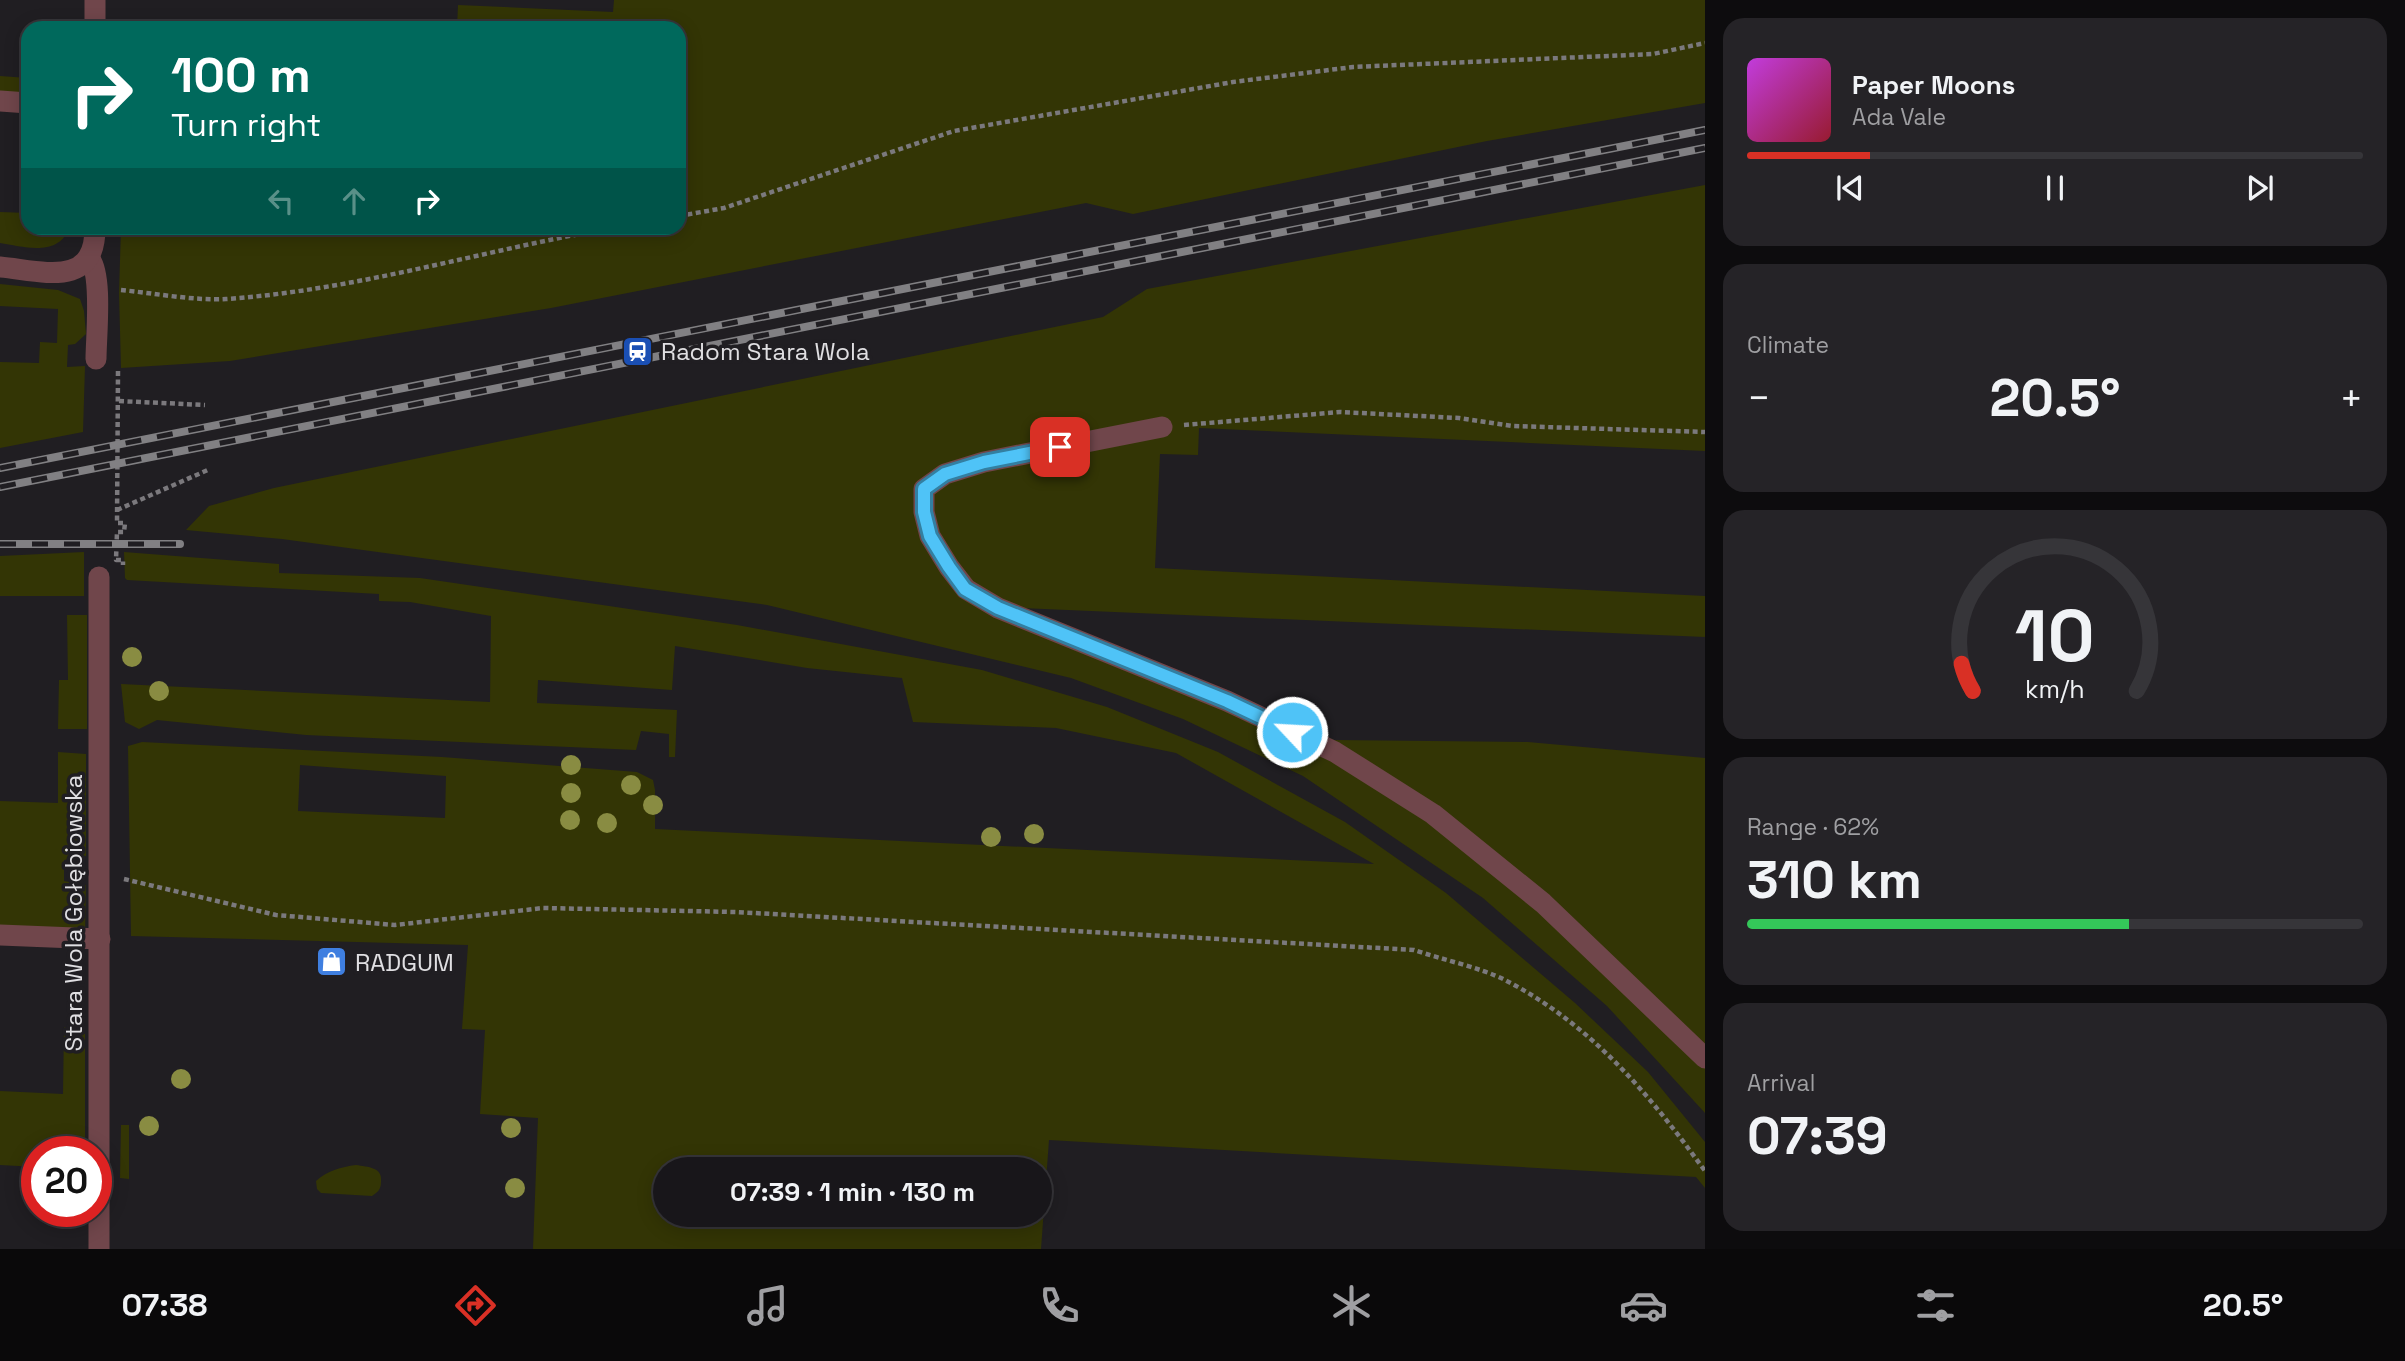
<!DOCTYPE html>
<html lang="en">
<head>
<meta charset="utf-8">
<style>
	body { margin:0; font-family:"Space Grotesk",sans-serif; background:#252327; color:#f1f3f6; height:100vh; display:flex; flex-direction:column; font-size:26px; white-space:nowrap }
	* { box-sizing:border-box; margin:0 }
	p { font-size:23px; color:#9f9fa2 }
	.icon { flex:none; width:38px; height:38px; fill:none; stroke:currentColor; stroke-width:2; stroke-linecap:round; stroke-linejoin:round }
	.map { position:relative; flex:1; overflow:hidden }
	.details { display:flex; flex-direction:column; gap:18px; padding:18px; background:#0d0c0e; width:700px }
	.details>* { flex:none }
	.banner { position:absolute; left:21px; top:21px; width:665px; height:214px; border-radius:21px; box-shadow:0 4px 18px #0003,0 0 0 2px #363539; background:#00695c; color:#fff; overflow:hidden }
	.speed { position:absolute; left:21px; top:1136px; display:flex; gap:14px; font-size:35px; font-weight:700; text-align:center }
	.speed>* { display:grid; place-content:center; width:91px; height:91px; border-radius:50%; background:#18161a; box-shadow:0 4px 18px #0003,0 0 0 2px #363539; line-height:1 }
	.speed .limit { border:10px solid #d22; background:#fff; color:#111 }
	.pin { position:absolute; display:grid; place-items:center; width:60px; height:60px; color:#fff; margin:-30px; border-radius:14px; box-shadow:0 4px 10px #0006 }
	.me { position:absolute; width:77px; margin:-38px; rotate:295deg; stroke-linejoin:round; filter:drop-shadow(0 0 5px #0008) }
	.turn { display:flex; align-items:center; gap:24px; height:147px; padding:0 35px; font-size:32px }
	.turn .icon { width:91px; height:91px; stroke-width:2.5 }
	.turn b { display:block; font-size:49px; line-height:60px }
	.lanes { display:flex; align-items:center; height:66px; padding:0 35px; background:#0003; justify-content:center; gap:35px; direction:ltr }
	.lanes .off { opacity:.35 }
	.big { font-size:52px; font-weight:700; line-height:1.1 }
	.details .tile { flex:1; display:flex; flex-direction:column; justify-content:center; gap:10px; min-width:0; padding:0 24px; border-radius:21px; background:#252327 }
	.details .dial { align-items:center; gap:0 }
	.dial svg { height:182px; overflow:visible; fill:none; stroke:#363539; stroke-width:7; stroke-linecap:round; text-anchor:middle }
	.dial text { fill:#f1f3f6; stroke:none }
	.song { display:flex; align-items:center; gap:21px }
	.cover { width:84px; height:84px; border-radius:10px; background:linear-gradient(135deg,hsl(290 70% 55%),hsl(350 70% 35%)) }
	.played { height:7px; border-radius:4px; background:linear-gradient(90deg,#d93025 20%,#363539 20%) }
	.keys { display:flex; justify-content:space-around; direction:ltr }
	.heat { display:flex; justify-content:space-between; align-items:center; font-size:38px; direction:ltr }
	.charge { height:10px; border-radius:5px; background:linear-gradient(90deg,#34c759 62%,#363539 0) }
	.trip { position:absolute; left:653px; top:1157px; width:399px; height:70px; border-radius:35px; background:#18161a; box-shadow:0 4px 18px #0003,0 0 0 2px #363539; font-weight:700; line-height:70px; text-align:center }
	.tab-bar { display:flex; height:112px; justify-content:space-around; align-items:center; background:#0a090a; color:#9f9fa2 }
	.tab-bar .icon { width:49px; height:49px }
	.tab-bar .on { color:#d93025 }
	.tab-bar b { font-size:32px; color:#f1f3f6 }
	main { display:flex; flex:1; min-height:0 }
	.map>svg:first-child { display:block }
	.green { fill:#333505; fill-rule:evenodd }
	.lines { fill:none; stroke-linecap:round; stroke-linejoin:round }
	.path { stroke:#7b797d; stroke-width:4.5; stroke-dasharray:5 3.5; stroke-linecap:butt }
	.minor { stroke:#70464b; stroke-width:21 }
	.rail-casing { stroke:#818083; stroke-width:8 }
	.rail { stroke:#201e22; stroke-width:5; stroke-dasharray:16; stroke-linecap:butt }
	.tree { fill:#898c42 }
	.route-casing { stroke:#337fa1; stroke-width:18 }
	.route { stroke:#4fc3f7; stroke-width:12 }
	.labels { text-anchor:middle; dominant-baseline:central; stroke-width:7; stroke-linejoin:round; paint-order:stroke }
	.poi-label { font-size:24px; fill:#e0dfe2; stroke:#201e22; text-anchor:start }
	.street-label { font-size:24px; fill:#e0dfe2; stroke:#201e22 }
</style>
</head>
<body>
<main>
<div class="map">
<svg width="1705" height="1249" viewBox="0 0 1705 1249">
	<rect width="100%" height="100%" fill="#201e22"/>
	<g class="green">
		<polygon points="614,0 1705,0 1705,103 1487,141 1133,214 1086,203 551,308 230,361 121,368 119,293 121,228 296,228 448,235 448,228 679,228 679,28 457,28 458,5 613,12"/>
		<polygon points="0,76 28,78 28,98 0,97"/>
		<polygon points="1705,185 1705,451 1199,428 1198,455 1160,454 1155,568 1705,596 1705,637 1021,608 1334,740 1528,742 1705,758 1705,1113 1607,1006 1483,898 1303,776 1183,719 1071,678 767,605 282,539 186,530 209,506 274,488 1103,317 1147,289"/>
		<path d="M0,212L28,213V228H69C59,257 24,247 0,243Z"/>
		<polygon points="0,284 58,290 80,299 84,311 86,334 75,344 68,345 67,367 85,366 83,432 0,448 0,362 39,363 40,342 57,343 58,309 0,306"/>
		<polygon points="84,552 84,596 0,596 0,556"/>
		<path d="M124,552L279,564V573L420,578L737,625L982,670L1107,707L1218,752L1345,822L1446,893L1575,1003L1648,1072L1705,1142V1188L1696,1177L1049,1140L1041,1249H533L538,1118L480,1114L485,1030L462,1029L468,945L131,936L128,746L142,742L442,757L637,772L653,780L655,790V829L1374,864L1176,753L1056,728L913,722L902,678L807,668L675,646L672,690L538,680L537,703L677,710L675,757H669V734L641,731L636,750L306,735L157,720L139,729L125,722L121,684L490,702L491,616L410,602L379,601V594L127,580L125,578ZM300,765L446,776L445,818L298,811ZM665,1169H1040V1214H665Z"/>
		<polygon points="67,615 87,615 87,729 58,729 59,680 68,680"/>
		<polygon points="58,752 86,754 86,856 64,860 64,881 86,885 85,933 0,942 0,801 58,803"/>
		<polygon points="64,1027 85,1034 85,1151 37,1152 37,1167 0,1165 0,1091 63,1094"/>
		<polygon points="121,1125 129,1125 129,1179 120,1178"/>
		<path d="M356,1165C368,1167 383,1167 381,1182C381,1189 378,1192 372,1196L321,1193L317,1189L316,1181C327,1171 341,1167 356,1165Z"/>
	</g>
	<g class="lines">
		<g class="path">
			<polyline points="679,216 724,208 954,131 1233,82 1353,67 1653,54 1705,43"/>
			<path d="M121,290C153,293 195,301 226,299C358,290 483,250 613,228"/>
			<polyline points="118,371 117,523 125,523 124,532 117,532 116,560 123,560 123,565"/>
			<polyline points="119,401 205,405"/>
			<polyline points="1184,425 1340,412 1459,418 1512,426 1705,432"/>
			<polyline points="117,510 210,469"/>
			<path d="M124,879L276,915L395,925L543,908L736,912L1414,950C1440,959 1482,968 1505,980C1592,1025 1649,1094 1705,1171"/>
		</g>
		<g class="minor">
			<polyline points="95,0 95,28"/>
			<polyline points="0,101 28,103"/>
			<path d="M89,258C103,273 96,337 96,359"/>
			<path d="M0,267C42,271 95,289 95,228"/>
			<polyline points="1162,427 984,462 945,474 924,489 924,512 930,536 949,567 966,589 998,608 1227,701 1335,752 1433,814 1543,903 1705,1058"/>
			<polyline points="0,935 100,939"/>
			<polyline points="99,1249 99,577"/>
		</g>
		<defs>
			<g id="rail">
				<polyline points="0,468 1705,130"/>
				<polyline points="0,487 1705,148"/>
				<polyline points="0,544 180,544"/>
			</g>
		</defs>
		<use href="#rail" class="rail-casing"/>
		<use href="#rail" class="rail"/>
	</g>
	<g class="tree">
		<circle cx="132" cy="657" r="10"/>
		<circle cx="159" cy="691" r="10"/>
		<circle cx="571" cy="765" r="10"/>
		<circle cx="631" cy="785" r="10"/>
		<circle cx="571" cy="793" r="10"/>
		<circle cx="653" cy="805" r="10"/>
		<circle cx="570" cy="820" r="10"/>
		<circle cx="607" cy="823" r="10"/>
		<circle cx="1034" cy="834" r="10"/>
		<circle cx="991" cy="837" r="10"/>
		<circle cx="181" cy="1079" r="10"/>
		<circle cx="149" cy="1126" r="10"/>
		<circle cx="511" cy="1128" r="10"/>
		<circle cx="515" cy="1188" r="10"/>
	</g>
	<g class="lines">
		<defs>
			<polyline id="route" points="1060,447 984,462 945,474 924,489 924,512 930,536 949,567 965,589 998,608 1227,701 1292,732"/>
		</defs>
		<use href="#route" class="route-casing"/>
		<use href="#route" class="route"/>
	</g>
	<defs>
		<symbol id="station-square" viewBox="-11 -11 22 22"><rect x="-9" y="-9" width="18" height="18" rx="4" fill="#1a4fb4" stroke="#201e22"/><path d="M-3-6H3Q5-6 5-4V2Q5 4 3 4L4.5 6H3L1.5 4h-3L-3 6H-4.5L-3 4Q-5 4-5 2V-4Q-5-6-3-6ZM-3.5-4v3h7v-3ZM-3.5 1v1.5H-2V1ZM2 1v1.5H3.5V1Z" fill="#fff"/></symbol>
		<symbol id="shop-square" viewBox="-11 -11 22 22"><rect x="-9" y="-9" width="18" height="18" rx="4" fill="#3f7fe0" stroke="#201e22"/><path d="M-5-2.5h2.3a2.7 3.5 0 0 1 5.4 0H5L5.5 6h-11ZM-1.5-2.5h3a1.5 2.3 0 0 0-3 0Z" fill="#fff"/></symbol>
	</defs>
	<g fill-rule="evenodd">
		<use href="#station-square" x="620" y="334" width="35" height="35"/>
		<use href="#shop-square" x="314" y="944" width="35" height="35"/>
	</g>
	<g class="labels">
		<g class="poi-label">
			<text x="661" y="351">Radom Stara Wola</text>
			<text x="355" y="962">RADGUM</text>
		</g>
		<g class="street-label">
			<text transform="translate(73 913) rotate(-90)">Stara Wola Gołębiowska</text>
		</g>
	</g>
</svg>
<div class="speed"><div class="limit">20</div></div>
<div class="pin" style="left:1060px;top:447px;background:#d93025"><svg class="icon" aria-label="arrive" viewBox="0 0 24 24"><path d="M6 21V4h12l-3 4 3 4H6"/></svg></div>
<svg class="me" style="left:1292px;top:732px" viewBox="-20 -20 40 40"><circle r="17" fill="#4fc3f7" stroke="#fff" stroke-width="3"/><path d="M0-11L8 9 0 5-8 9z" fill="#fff"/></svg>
<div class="trip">07:39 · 1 min · 130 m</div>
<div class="banner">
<div class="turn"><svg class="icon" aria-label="right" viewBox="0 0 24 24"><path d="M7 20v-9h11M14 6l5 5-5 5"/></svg><div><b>100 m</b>Turn right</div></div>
<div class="lanes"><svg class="icon off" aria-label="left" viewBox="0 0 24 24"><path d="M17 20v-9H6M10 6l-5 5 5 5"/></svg><svg class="icon off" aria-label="ahead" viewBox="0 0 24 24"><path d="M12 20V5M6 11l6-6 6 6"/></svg><svg class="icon" aria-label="right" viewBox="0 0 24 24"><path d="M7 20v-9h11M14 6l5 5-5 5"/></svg></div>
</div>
</div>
<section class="details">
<div class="tile">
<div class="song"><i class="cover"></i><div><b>Paper Moons</b><p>Ada Vale</p></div></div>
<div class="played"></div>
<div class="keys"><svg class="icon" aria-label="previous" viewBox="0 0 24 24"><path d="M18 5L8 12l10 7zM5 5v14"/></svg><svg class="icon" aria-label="pause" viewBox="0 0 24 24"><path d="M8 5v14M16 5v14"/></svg><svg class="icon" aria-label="next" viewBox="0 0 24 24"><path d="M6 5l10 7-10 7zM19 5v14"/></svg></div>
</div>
<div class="tile"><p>Climate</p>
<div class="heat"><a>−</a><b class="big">20.5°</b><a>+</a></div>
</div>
<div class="tile dial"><svg viewBox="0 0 100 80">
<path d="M14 69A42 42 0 1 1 86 69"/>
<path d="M14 69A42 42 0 0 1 9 57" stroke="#d93025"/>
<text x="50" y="56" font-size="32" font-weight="700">10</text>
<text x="50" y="72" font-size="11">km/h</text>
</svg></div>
<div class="tile"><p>Range · 62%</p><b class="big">310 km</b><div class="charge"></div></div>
<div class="tile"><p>Arrival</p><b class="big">07:39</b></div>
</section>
</main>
<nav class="tab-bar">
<b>07:38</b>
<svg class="icon on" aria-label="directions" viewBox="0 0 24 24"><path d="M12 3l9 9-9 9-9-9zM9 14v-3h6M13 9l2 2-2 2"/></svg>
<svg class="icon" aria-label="music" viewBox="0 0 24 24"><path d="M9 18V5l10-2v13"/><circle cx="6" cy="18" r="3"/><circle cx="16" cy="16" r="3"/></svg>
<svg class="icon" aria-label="phone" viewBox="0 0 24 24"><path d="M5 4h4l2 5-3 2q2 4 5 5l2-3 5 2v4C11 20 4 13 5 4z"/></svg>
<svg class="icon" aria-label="climate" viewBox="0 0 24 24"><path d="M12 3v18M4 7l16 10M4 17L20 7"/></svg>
<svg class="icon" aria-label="car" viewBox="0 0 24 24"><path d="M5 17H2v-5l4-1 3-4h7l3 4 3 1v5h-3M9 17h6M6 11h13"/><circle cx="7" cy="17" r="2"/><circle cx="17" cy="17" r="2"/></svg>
<svg class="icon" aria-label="filters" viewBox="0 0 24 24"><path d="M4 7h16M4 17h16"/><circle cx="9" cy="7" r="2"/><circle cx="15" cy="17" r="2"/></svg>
<b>20.5°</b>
</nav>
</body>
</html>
